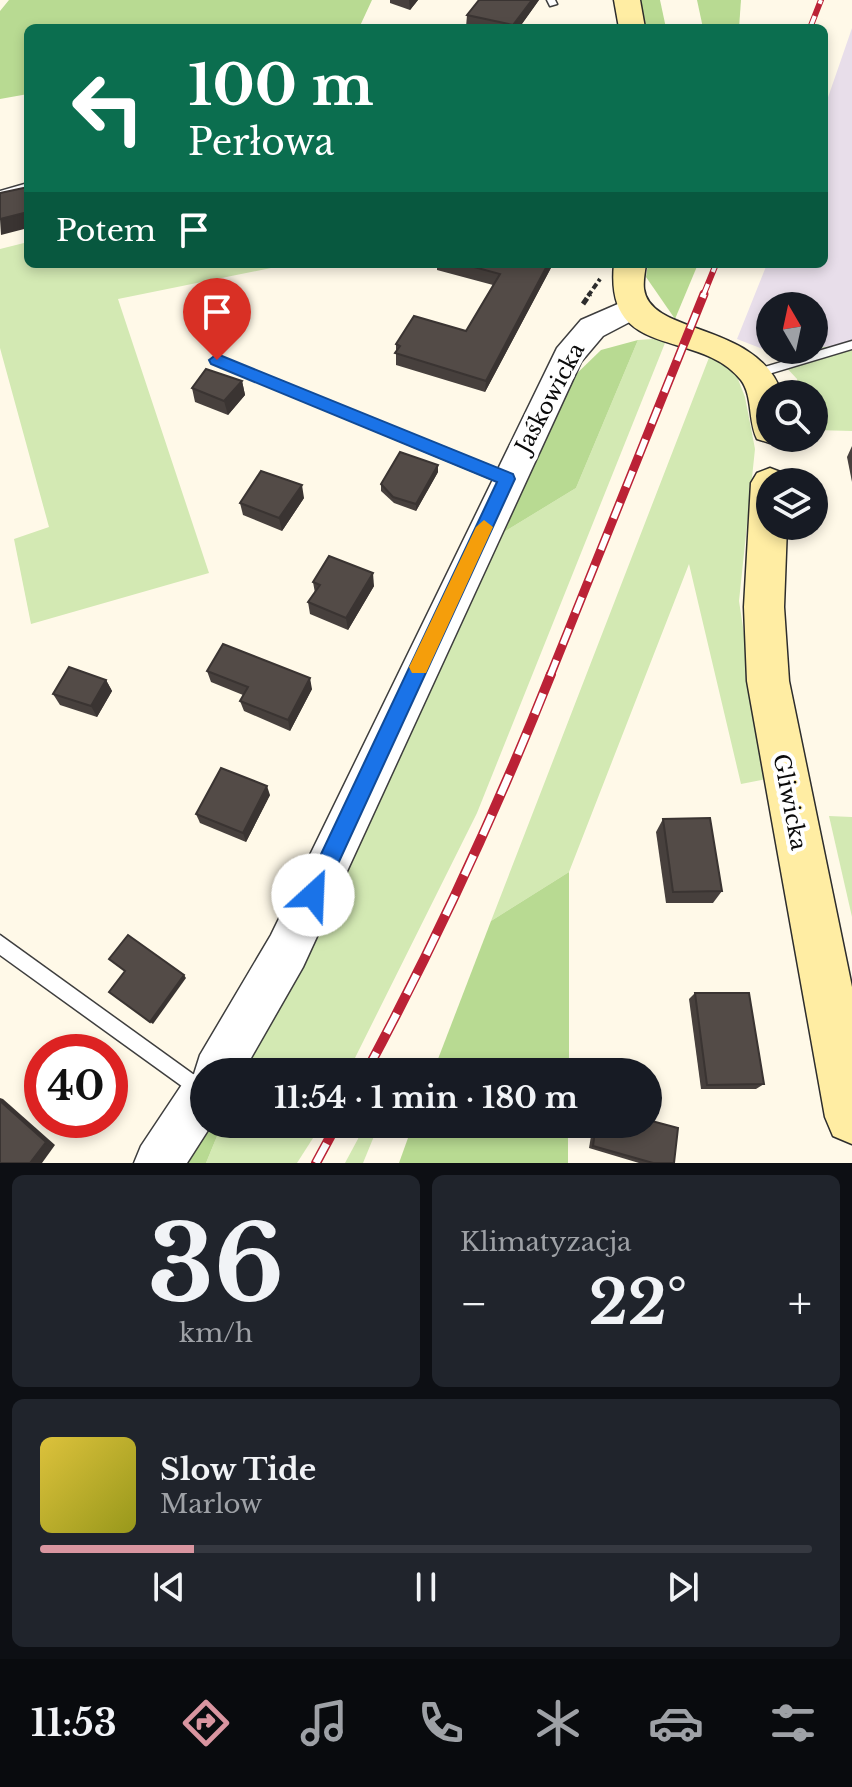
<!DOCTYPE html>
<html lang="pl">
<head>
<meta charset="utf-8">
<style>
	body { margin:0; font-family:"Libre Baskerville",serif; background:#20242c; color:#f1f3f6; height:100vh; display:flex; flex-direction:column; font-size:30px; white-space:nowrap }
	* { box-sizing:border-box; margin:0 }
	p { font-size:26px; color:#9ea1a6 }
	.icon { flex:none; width:44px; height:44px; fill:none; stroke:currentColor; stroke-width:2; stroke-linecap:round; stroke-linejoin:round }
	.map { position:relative; height:1163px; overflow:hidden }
	.side { display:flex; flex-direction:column; gap:12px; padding:12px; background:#0d0f14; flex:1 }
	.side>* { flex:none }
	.guide { position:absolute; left:24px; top:24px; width:804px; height:244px; border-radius:12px; box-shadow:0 4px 12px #0003; background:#0b6e4f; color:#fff; overflow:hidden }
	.needle { width:52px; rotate:351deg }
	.fabs { position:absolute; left:756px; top:292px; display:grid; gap:16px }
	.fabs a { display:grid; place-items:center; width:72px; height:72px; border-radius:50%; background:#171b24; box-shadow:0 4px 12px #0003; font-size:40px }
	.speed { position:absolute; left:24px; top:1034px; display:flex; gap:16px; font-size:40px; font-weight:700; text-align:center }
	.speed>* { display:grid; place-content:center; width:104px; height:104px; border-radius:50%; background:#171b24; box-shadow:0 4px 12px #0003; line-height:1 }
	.speed .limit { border:12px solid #d22; background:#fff; color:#111 }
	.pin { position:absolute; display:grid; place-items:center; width:68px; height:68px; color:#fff; margin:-82px -34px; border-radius:50% 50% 50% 0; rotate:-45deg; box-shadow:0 0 8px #0007 }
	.pin .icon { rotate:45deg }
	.me { position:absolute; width:88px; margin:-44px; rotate:25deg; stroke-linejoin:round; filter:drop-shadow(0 0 6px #0008) }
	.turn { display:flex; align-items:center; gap:28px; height:168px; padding:0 32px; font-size:36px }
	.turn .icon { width:104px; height:104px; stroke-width:2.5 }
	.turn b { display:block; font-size:56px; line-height:68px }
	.then { display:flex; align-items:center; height:76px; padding:0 32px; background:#0003; gap:16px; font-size:30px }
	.big { font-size:60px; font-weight:700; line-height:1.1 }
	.side .card { flex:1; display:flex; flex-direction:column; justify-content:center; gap:12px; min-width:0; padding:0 28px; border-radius:12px; background:#20242c }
	.side .dial { align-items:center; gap:0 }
	.dial b { font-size:104px; line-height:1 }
	.song { display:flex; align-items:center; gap:24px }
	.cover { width:96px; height:96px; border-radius:12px; background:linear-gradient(135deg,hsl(50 70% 55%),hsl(60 70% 35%)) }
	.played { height:8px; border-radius:4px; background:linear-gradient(90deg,#d995a0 20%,#363941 20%) }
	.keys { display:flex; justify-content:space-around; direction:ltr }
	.heat { display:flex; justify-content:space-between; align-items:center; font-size:44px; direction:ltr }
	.side .tiles { flex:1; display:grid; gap:12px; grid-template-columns:1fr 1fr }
	.card:last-child { grid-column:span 2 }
	.trip { position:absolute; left:190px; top:1058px; width:472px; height:80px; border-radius:40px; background:#171b24; box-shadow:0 4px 12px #0003; font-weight:700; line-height:80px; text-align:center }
	.menu { display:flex; height:128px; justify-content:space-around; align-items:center; background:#090b0e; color:#9ea1a6 }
	.menu .icon { width:56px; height:56px }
	.menu .active { color:#d995a0 }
	.menu b { font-size:36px; color:#f1f3f6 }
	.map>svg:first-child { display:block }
	.industrial { fill:#e8deea }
	.green { fill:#d3e9b3 }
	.forest { fill:#b8da92 }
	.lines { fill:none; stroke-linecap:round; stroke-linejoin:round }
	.service-casing { stroke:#3e3e3e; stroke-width:3 }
	.tertiary-casing { stroke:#3e3e3e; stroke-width:3 }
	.secondary-casing { stroke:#2d2d2d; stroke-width:3 }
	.path-far1 { stroke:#2d2d2d; stroke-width:4; stroke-dasharray:6 3; stroke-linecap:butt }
	.path { stroke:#2d2d2d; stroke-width:5; stroke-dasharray:7 4; stroke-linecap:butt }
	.service { fill:#fff; fill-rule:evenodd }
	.tertiary { fill:#fff; fill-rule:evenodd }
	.secondary { fill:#ffeda3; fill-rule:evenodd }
	.rail-far2-casing { stroke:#bb2236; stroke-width:6 }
	.rail-far1-casing { stroke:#bb2236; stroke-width:9 }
	.rail-casing { stroke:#bb2236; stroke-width:10 }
	.rail-far2 { stroke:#fff; stroke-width:4; stroke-dasharray:13; stroke-linecap:butt }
	.rail-far1 { stroke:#fff; stroke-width:6; stroke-dasharray:17; stroke-linecap:butt }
	.rail { stroke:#fff; stroke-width:7; stroke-dasharray:22; stroke-linecap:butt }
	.wall { fill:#47403d }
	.shaded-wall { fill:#3a3432 }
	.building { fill:#534b47; stroke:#3a3432; stroke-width:2 }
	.route { fill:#1a73e8; stroke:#114b97; stroke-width:2 }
	.slow { fill:#f59e0b }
	.labels { text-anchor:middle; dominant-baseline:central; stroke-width:8; stroke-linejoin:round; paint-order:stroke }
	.street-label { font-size:22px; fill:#0b0b0b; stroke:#fff }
</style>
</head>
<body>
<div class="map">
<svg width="852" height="1163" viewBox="0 0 852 1163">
	<rect width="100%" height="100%" fill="#fff9e8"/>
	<polygon class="industrial" points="852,28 852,344 814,348 814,306 770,306 770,350 800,350 773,353 737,339 767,264 824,264 824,109"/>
	<g class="green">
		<polygon points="28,242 28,264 269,264 271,268 118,299 209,573 31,624 14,539 49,527 0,348 0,249"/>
		<polygon points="667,338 477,813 348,1072 244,1072 504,532 576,488 638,340"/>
		<polygon points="852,344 852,431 814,430 814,394 799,394 797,379 773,353"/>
		<polygon points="710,355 734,369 745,397 755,449 739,601 766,779 741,784 689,564 569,872 491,921"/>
		<polygon points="829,816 852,817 852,917"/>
		<polygon points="222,1124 322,1124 297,1163 206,1163"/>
		<polygon points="366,1124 379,1124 363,1163 345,1163"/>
	</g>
	<g class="forest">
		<polygon points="9,0 372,0 359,28 28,28 28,94 0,99 0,11"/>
		<polygon points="637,0 660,0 666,28 643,28"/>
		<polygon points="697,0 741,0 739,28 703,28"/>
		<polygon points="648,264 698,264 675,319 646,277"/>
		<polygon points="638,340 576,488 504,532 568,382 601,350"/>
		<polygon points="569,872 569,1072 433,1072 491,921"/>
		<polygon points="207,1124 222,1124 206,1163 181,1163"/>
		<polygon points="413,1124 568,1124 568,1163 399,1163"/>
	</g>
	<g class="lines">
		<defs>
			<g id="service">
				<polygon points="547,0 555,0 557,4 550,6"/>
				<polygon points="28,183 28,190 0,198 0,191"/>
				<polygon points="852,341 852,349 755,378 749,374 751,371"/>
				<polygon points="217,356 512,475 514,479 507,484 502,483 213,363 211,360"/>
				<polygon points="0,935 204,1082 204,1102 0,955"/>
			</g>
			<polygon id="tertiary" points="634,297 645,300 649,307 645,314 603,336 581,362 303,967 243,1072 204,1072 204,1124 212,1124 187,1163 134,1163 141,1146 187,1077 194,1074 200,1055 271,935 557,348 581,320"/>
			<g id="secondary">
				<polygon points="614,0 640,0 645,28 619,28"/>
				<path d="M614,264H646C645,272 643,281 644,289C650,336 758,321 782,394H770V438L783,439L770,443L757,439C748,421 753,396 741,380C699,327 604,363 614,264Z"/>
				<polygon points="770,468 783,473 788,482 770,482 770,526 787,526 784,607 789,681 852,987 852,1144 833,1136 825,1117 747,681 744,607 751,483 757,473"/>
			</g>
		</defs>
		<use href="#service" class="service-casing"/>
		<use href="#tertiary" class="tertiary-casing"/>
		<use href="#secondary" class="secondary-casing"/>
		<polyline class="path-far1" points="588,296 600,279"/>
		<polyline class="path" points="583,304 590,294"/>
		<use href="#service" class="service"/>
		<use href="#tertiary" class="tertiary"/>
		<use href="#secondary" class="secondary"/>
		<defs>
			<g id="rail-far2">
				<polyline points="810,28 821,0"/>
				<polyline points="703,296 716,264"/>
			</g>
			<polyline id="rail-far1" points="550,676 704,294"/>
			<g id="rail">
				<path d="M366,1072C435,944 497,809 551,674"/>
				<polyline points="316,1163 337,1124"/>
			</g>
		</defs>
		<use href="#rail-far2" class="rail-far2-casing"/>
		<use href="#rail-far1" class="rail-far1-casing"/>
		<use href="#rail" class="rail-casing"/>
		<use href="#rail-far2" class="rail-far2"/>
		<use href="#rail-far1" class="rail-far1"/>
		<use href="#rail" class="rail"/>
	</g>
	<g class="wall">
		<polygon points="390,0 418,0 410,10 390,3"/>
		<polygon points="539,0 519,28 472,28 466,27 467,15"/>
		<polygon points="437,264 553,264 485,392 396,365 396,344 466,331 493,285 437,270"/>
		<polygon points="242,381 245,395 228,415 195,402 192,388"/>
		<polygon points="852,446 852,482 847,457"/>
		<polygon points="438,472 416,511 394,503 381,491 381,484"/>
		<polygon points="304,498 282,531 243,515 240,503"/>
		<polygon points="313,582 374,586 348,630 310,614 308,602 315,593"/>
		<polygon points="207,671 312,689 290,731 244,711 240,701 243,695 211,682"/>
		<polygon points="106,680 112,691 97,717 60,705 53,694"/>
		<polygon points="270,795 246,842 200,823 196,814"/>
		<polygon points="663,819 722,891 713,903 666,903 656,832"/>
		<polygon points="695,993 764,1084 756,1089 701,1089 689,999"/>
		<polygon points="593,1124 648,1124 674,1163 639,1163 589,1148"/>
	</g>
	<g class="shaded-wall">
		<polygon points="409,0 418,0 410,10"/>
		<polygon points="532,0 539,0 519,28 513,28 513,25"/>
		<polygon points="28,212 28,228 1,235 0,219"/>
		<polygon points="548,264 553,264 485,392 486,381"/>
		<polygon points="242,381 245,395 228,415 224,401"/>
		<polygon points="438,465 438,472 416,511 416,504"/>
		<polygon points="302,485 304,498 282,531 279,518"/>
		<polygon points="373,573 374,586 348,630 346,618"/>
		<polygon points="310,678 312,689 290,731 288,720"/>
		<polygon points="106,680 112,691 97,717 91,706"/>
		<polygon points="267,786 270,795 246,842 243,833"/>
		<polygon points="184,975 186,978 153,1024 150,1022"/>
		<polygon points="0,1098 3,1099 55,1145 42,1163 30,1163 0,1101"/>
	</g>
	<g class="building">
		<polygon points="479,0 532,0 513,25 467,15"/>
		<polygon points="28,187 28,212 0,219 0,193"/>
		<polygon points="463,264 548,264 486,381 395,353 400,346 396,344 414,316 466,331 500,274"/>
		<polygon points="206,369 242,381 224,401 192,388"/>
		<polygon points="400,452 438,465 416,504 393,497 381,484"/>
		<polygon points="261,471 302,485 279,518 240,503"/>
		<polygon points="329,556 373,573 346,618 308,602 320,585 313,582"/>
		<polygon points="223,644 310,678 288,720 240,701 248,687 207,671"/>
		<polygon points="69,667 106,680 91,706 53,694"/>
		<polygon points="221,768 267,786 243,833 196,814"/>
		<polygon points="710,818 722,891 673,892 663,819"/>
		<polygon points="128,935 184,975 150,1022 109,992 125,971 109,959"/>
		<polygon points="695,993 749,993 764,1084 707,1085"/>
		<polygon points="0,1101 46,1142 30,1163 0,1163"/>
		<polygon points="648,1120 678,1128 674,1163 653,1163 593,1146 596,1124 648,1124"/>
	</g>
	<polygon class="route" points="217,354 513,474 515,479 320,903 313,906 305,903 302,895 305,888 497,482 211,364 209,360"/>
	<polygon class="slow" points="484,520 493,527 426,673 412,673 409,667 412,661 476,527"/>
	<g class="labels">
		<g class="street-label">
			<text transform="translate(550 398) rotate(-62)">Jaśkowicka</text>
			<text transform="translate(790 802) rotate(79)">Gliwicka</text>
		</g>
	</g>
</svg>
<div class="fabs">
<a><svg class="needle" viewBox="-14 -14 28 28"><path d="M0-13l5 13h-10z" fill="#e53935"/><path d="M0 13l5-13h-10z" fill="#9ea1a6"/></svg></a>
<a><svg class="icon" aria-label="search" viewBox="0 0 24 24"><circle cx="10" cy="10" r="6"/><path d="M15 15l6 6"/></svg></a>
<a><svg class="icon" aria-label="layers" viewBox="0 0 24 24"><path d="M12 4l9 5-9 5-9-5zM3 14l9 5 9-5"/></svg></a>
</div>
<div class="speed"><div class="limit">40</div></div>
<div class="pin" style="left:217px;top:360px;background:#d93025"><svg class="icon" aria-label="arrive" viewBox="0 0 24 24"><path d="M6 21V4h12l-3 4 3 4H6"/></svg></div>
<svg class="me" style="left:313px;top:895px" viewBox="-20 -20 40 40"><circle r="19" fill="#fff"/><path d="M0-13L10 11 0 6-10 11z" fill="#1a73e8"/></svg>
<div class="trip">11:54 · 1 min · 180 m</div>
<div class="guide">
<div class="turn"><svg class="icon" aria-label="left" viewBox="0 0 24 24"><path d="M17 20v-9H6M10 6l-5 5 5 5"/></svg><div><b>100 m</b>Perłowa</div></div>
<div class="then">Potem<svg class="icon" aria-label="arrive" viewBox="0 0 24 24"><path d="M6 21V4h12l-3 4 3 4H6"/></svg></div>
</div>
</div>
<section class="side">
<div class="tiles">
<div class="card dial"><b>36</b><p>km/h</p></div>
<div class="card"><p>Klimatyzacja</p>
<div class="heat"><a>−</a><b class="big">22°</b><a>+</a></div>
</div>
<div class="card">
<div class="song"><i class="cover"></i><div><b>Slow Tide</b><p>Marlow</p></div></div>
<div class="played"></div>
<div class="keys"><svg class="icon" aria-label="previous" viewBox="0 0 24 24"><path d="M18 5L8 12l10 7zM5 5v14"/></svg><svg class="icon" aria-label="pause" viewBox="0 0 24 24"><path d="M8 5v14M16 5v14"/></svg><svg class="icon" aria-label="next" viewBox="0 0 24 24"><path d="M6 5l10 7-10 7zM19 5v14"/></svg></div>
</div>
</div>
</section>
<nav class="menu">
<b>11:53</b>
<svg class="icon active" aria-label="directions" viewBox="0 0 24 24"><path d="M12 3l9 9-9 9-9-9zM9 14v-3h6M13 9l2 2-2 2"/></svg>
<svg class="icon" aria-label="music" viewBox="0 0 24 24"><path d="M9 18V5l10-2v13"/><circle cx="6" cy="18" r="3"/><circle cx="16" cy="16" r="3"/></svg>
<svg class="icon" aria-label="phone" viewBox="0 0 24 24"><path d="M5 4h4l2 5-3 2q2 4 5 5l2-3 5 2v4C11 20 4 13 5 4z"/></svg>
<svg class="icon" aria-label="climate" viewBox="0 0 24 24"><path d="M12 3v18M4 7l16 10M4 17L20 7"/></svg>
<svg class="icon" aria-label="car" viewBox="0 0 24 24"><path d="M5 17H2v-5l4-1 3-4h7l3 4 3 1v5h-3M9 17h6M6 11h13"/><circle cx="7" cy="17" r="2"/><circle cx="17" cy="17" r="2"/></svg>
<svg class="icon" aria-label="filters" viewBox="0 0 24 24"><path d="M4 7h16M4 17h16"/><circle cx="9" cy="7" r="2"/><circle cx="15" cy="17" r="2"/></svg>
</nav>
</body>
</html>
